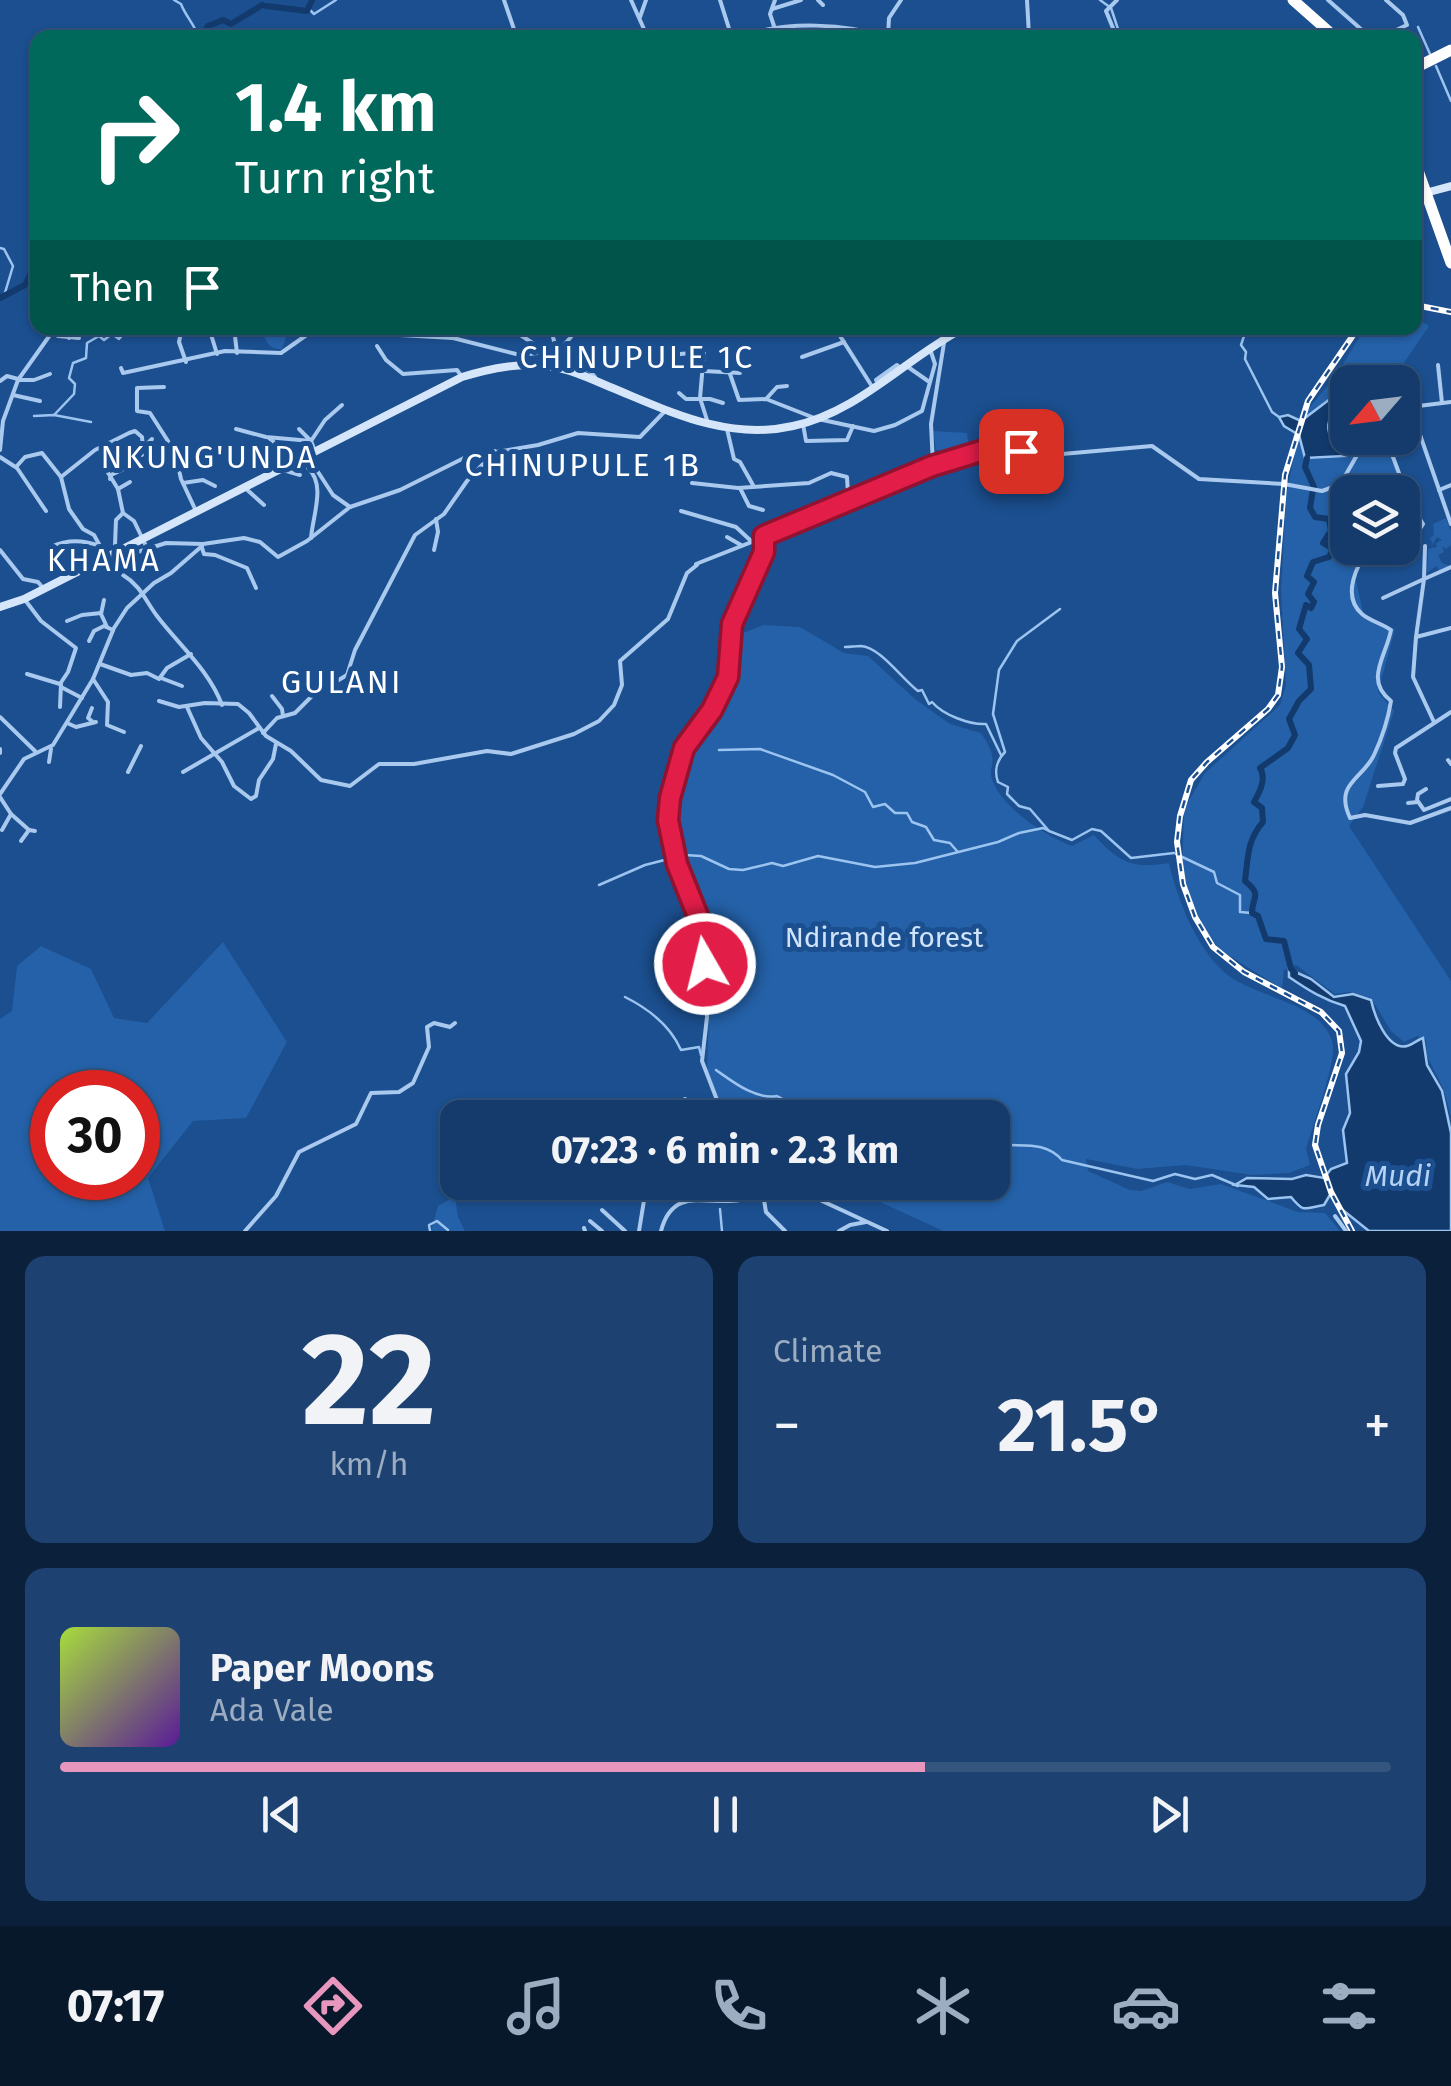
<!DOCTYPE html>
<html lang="en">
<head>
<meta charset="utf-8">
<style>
	body { margin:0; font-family:"Fira Sans",sans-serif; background:#1d4271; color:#f1f3f6; height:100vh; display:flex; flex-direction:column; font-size:38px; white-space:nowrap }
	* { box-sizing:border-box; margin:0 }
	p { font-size:32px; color:#9dadc1 }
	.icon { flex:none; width:55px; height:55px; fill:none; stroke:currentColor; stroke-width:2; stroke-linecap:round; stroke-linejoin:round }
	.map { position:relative; height:1231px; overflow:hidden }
	.panel { display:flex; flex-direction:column; gap:25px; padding:25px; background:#0b203b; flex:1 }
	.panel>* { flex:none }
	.hud { position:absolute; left:30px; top:30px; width:1392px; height:305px; border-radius:20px; box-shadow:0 2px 8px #0004,0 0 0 2px #33557e; background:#00695c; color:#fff; overflow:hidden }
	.needle { width:65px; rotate:242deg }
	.controls { position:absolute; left:1330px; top:365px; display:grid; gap:20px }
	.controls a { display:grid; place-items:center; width:90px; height:90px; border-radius:20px; background:#143b6b; box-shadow:0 2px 8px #0004,0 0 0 2px #33557e; font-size:50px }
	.speed { position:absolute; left:30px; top:1070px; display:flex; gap:20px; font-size:50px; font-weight:700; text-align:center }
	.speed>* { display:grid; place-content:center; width:130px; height:130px; border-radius:50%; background:#143b6b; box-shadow:0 2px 8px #0004,0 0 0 2px #33557e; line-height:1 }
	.speed .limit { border:15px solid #d22; background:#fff; color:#111 }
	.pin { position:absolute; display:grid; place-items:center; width:85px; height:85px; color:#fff; margin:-42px; border-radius:20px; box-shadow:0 5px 15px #0006 }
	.me { position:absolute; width:110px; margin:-55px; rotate:352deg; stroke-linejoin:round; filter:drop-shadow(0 0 8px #0008) }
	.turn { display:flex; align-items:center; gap:35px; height:210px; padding:0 40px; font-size:45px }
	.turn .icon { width:130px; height:130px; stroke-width:2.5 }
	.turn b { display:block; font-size:70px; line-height:85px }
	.then { display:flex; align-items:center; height:95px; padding:0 40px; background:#0003; gap:20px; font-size:38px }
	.big { font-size:75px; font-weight:700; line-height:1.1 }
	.panel .tile { flex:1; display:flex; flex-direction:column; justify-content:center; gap:15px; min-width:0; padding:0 35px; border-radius:20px; background:#1d4271 }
	.panel .dial { align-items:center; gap:0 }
	.dial b { font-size:130px; line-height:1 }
	.song { display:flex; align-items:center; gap:30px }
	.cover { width:120px; height:120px; border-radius:15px; background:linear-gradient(135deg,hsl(80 70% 55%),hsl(270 70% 35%)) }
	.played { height:10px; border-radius:5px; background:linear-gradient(90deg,#e797bd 65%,#33557e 65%) }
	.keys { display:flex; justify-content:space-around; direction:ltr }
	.heat { display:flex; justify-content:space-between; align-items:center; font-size:55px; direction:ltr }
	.panel .tiles { flex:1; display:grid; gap:25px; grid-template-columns:1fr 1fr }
	.tile:last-child { grid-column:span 2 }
	.trip { position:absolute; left:440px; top:1100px; width:570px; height:100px; border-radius:20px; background:#143b6b; box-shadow:0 2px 8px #0004,0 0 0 2px #33557e; font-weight:700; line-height:100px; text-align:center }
	.dock { display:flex; height:160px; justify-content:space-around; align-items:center; background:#08182b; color:#9dadc1 }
	.dock .icon { width:70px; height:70px }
	.dock .selected { color:#e797bd }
	.dock b { font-size:45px; color:#f1f3f6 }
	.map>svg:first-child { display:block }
	.green { fill:#2461a8; fill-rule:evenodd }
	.water { fill:#123a6d; stroke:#9cc4f0; stroke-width:2.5 }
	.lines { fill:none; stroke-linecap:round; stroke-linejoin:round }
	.stream { stroke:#9cc4f0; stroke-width:2.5 }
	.river { stroke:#123a6d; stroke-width:6 }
	.street { stroke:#a9c9ee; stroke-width:4 }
	.secondary { stroke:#d6e6fa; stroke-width:8 }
	.highway { stroke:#fff; stroke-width:11 }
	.rail-casing { stroke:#fff; stroke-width:6 }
	.rail { stroke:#1b4f8f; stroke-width:2.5; stroke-dasharray:8; stroke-linecap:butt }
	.route-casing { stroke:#92132f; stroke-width:25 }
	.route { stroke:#e11d48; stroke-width:18 }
	.labels { text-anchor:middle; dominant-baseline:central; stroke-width:10; stroke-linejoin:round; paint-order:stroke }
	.park-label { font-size:28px; fill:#cfe3fa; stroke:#1b4f8f }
	.water-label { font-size:30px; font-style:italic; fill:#b5d3f5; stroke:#1b4f8f }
	.quarter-label { font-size:32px; letter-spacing:2.5px; fill:#fff; stroke:#1b4f8f }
</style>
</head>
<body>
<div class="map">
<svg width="1451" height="1231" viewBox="0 0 1451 1231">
	<rect width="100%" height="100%" fill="#1b4f8f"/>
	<g class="green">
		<polygon points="1415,317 1429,326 1391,382 1348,382 1348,438 1389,438 1419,531 1403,540 1406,550 1398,548 1402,548 1402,492 1348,492 1348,548 1392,548 1354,571 1364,617 1395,629 1378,692 1394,711 1363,807 1349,826 1451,981 1451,1116 1443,1088 1427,1056 1426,1039 1417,1036 1404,1042 1391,1031 1371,998 1349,992 1335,994 1296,965 1284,970 1282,989 1219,949 1194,912 1182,870 1184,809 1205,773 1280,705 1286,685 1281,591 1286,497 1295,451 1306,412 1337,374 1365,328 1415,328"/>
		<path d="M265,328H285L286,338L282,349C271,351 265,341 262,331Z"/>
		<polygon points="933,431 967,433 970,453 936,450"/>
		<polygon points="1446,518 1451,531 1451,545 1446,549 1442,546 1444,552 1438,555 1442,563 1450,566 1440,572 1436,566 1427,573 1428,549 1437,547 1436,543 1442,540 1437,537 1433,544 1430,538 1434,535 1433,524"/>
		<path d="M763,625L800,627L844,653L868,656L915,699L950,724L981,733C985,739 991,748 992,755C994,764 989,771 992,779C1002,808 1044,835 1072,846L1094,835C1119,863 1133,869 1169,863C1178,901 1195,944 1223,971C1251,998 1326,1001 1333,1046C1336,1062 1312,1128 1306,1149L1310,1165L1289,1173L1252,1175L1186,1165L1137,1169L1086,1159L1088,1171L1130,1190L1141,1191L1167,1182L1190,1189L1221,1184L1298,1212L1325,1213L1340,1231H943L839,1183L992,1182V1118L728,1117L707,1074L709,1008L703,939L674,811L687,751L715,712L730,674L736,636Z"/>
		<path d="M223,942L287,1042L246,1118L193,1121L148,1178L165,1231H0V1019L12,1011L17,966L41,946L91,969L114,1018L147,1023ZM52,1092H138V1178H52Z"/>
		<polygon points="455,1196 458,1217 465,1231 431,1231 438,1206"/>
	</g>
	<g class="water">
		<path d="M1334,396C1331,430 1318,424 1345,456L1305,458L1299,435L1284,426L1279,417L1288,415L1301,421Z"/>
		<path d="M1289,969L1311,979L1334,997L1353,994L1371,1000C1374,1014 1387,1051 1407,1046C1412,1045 1417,1040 1423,1038L1427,1065L1442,1091L1451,1133V1231H1369L1339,1207L1331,1193L1324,1205C1304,1208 1305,1214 1291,1197L1268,1199L1254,1187L1235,1185L1247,1178L1292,1179L1306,1175L1324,1178L1331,1169L1347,1163L1343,1130L1350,1113L1346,1074L1359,1052L1361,1041L1345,1006C1324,1000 1308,990 1289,977Z"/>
	</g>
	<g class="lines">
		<g class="stream">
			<path d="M174,0L181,4C186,17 194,23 199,38"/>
			<polyline points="1100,0 1111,8 1121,38"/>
			<polyline points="308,8 314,14 336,0"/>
			<polyline points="1418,27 1430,54"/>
			<polyline points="1436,66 1451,101"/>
			<polyline points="0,248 4,249 13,266 4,296"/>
			<polyline points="134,328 136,328"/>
			<polyline points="1240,328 1244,336 1241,345 1246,352 1245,359 1272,412 1279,417"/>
			<polyline points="54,415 74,394 75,384 69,378 73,363 86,358 87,343 99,336 104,340 112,334 119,339 129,328"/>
			<polyline points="34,416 54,415 91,422"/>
			<path d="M1060,609L1017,641L999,670L993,714L1005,752C997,760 994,771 998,782L1008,787L1007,794L1019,806L1030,809L1049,831L1072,840L1092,829L1101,831L1131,858L1174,853"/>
			<path d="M845,647C850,647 856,646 861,646C880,647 902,679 918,691L922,690L929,704L932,702C943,715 970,725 986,724L1001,755"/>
			<polyline points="719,750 760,749 833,775 865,792 873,807 885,804 895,813 907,813 912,822 926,827 934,840 950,843 957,851"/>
			<polyline points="1176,854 1214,872 1217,883 1240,895 1240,912 1252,913"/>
			<polyline points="599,885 645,865 684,855 701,856 729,869 743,870 772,863 783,866 818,856 875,867 915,863 998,842 1019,833 1043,828 1049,831"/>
			<path d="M625,997C649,1009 670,1025 681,1050L699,1047L701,1055"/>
			<path d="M716,1070C733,1082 756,1100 777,1096L790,1103L809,1101L817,1118"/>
			<polyline points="593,1101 626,1110 633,1118"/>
			<polyline points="856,1118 861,1118"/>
			<path d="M992,1143C1016,1149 1043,1138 1062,1160L1153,1181L1175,1174L1195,1179L1212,1175L1238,1186"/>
			<polyline points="680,1182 683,1194"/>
			<polyline points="720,1209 722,1231"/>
			<polyline points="430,1231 429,1225 437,1221 448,1230"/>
		</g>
		<g class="river">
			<polyline points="266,6 307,11 312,0"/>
			<polyline points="201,38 208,26 223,20 231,24 262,5"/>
			<polyline points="0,298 25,285 38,258"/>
			<polyline points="1307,458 1305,467 1314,487"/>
			<path d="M1295,973L1291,969L1284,941L1266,939L1258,916L1252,913C1252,896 1263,896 1245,881C1248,858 1247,840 1263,822L1262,808L1254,802C1259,793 1267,779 1260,768L1288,748L1295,735L1289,719L1299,701L1311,689L1309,665L1298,653L1307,639L1299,629L1306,605L1311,608L1314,602L1308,594L1314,582L1307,576L1313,562L1329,557L1333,549L1323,543L1331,531L1329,519L1315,517L1310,508L1313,489"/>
		</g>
		<g class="street">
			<polyline points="504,0 517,38"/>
			<polyline points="631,0 648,38"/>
			<polyline points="720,0 732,38"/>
			<polyline points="775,0 770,14 775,29"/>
			<polyline points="818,0 823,5"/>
			<polyline points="1027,0 1029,35"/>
			<polyline points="1117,0 1106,11 1117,38"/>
			<polyline points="1328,0 1371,38"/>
			<polyline points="772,9 801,0"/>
			<polyline points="640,17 646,0"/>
			<polyline points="888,36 889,18 901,0"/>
			<path d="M737,38C786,19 846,24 895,38"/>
			<polyline points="922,38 946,38"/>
			<polyline points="987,38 1029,35"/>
			<polyline points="1379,38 1407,25 1403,15 1386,0"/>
			<polyline points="182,328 179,342 186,362"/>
			<polyline points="209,328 217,354"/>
			<polyline points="234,328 237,353"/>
			<polyline points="354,328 382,334 453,338 520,355 546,352"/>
			<polyline points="835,328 873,388"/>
			<polyline points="922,328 924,335"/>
			<polyline points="941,328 943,328"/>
			<polyline points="54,332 58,336 79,338"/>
			<polyline points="508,333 516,332 546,352 590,371 595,377"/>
			<polyline points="553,337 557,353"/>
			<polyline points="69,338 75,328"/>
			<polyline points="377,346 386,360 403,374 457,370 462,377"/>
			<polyline points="680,354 704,352 700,398 707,420"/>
			<polyline points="555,356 575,332"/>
			<polyline points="802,357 844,342"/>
			<polyline points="1438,365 1442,403"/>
			<polyline points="908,367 928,381"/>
			<polyline points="121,368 123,373 225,351 281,353 308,334 340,328"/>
			<polyline points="704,371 740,373"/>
			<polyline points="730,374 739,400 766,399 812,417"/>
			<polyline points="18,380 34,380 50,374"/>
			<polyline points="876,380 897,365 901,369"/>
			<polyline points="0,381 7,376 18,379"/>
			<polyline points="164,387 137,388 137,411 150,413 175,452 181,479 196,511"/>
			<polyline points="679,393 686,399 710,399 723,403"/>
			<polyline points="13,395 40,401"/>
			<polyline points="766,399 777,387 787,386"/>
			<polyline points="1410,406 1451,524"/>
			<polyline points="1402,408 1451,402"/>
			<polyline points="818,419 874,431 895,425 922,411 935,364 930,349"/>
			<polyline points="803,424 806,441 847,440 853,426"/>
			<polyline points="236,429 266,437 311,441 315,451"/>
			<polyline points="299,429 311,441 325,420 342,405"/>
			<polyline points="727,429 734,459 740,462 753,485"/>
			<polyline points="269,438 296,461"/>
			<polyline points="1386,438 1410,503 1423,524 1418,532 1402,537"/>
			<polyline points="0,450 3,421 18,380 55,328"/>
			<polyline points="266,452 278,459 283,468"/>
			<polyline points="307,455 333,495 350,507"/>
			<polyline points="0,457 17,468 46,511"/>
			<polyline points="133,458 152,439"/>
			<polyline points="933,465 991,448 1051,455 1152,446 1199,479 1284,484 1322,491 1333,487 1345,476 1367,438"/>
			<polyline points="16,467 25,457 42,453 61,477 69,509 83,529 94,535 100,546"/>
			<polyline points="280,469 300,475"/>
			<polyline points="107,471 118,489 123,513 134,521 147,548"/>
			<polyline points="61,477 95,450 129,433 135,431 142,437 143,447"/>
			<polyline points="110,479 111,475 130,466 130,460 142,455"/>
			<polyline points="183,483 203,480 215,486"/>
			<polyline points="692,483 738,488 809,483 831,473 847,477 848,494 853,499"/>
			<polyline points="244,487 264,505"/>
			<polyline points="740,488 749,506 763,510"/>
			<polyline points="118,489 130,482"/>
			<polyline points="1439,490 1451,485"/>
			<polyline points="681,511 736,527 750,540"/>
			<polyline points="727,537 741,545"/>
			<path d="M311,538C313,514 326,485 308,468L312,462"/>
			<polyline points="115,545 116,520 123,513"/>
			<path d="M51,547C68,539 83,540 100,546L107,557"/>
			<polyline points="202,548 204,554 215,555 247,568 256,588"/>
			<path d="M1370,548C1357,564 1341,596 1362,614C1370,621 1383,624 1391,630C1386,657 1364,680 1391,701C1388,720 1382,738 1374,755C1362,780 1334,783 1350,818L1365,815L1410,823L1451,808"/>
			<polyline points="0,550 23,579 38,582 43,588"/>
			<polyline points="434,550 438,532 436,519"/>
			<polyline points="696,564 764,537"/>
			<polyline points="1451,567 1424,579 1416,637 1451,628"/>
			<polyline points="1383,598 1424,579 1425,546"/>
			<polyline points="25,600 41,621 76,648 68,672 60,684 27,674"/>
			<polyline points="104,600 101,614 107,627"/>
			<polyline points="67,621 82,615 101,613"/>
			<polyline points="1416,637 1413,677 1434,722"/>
			<polyline points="89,641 94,631 104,626 113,630"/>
			<polyline points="100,664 131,675 147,673 159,679 167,668 191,654"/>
			<polyline points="161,678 182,686"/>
			<polyline points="93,679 108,702 107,725 124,732"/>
			<polyline points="61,687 82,698"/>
			<polyline points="272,696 282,709 283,716"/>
			<polyline points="159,701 179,707 205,703 238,704 249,713 266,736 291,751 321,780 350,786 379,764 414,764 487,751 511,754 574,734 599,721 614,705 622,685 620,661 668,619 687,573 697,565"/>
			<path d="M222,705C209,670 179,645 157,616C145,600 141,586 123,575L119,558L166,543L203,544L244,538L260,542L278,557L307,541L350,507L400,490L466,457L538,445L578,433L640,437L666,410"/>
			<polyline points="60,707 61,684"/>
			<polyline points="187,707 201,738 222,762 234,786 251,799 256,796 259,780 273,759 276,744"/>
			<polyline points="92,708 88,718 93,722"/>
			<polyline points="0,717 35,751"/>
			<polyline points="67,723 76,727 96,722"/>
			<polyline points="263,733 277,718 295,713 312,696 347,675 355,650 415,535 444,514 467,481 495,451"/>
			<polyline points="0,749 0,753"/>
			<polyline points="1448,760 1451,764"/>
			<polyline points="49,762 51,749"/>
			<polyline points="128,772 141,746"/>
			<polyline points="183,772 259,728"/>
			<polyline points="1378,786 1403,784 1405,779 1395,753 1396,748 1451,712"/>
			<polyline points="1426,789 1418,794 1417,800 1424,810 1451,799"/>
			<polyline points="0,794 24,759 53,745 93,679 114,628 127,608 154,583 171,573 202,546"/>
			<polyline points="0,797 11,814 2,830"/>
			<polyline points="1408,803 1418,802"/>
			<polyline points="11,814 29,830"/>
			<polyline points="21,841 29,830 35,831"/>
			<polyline points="685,1099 683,1105 690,1111 690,1118"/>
			<polyline points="641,1108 661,1118"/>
			<polyline points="724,1118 702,1061 707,1017 705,934 682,882 669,820 670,798 685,748 718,700 729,677 732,621 763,552 764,537 933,465 931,424 944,343"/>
			<polyline points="744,1182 755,1194"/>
			<polyline points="781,1182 887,1231"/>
			<polyline points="763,1194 766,1212 785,1231"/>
			<polyline points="602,1210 625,1231"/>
			<polyline points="1335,1216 1346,1231"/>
			<polyline points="590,1221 602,1231"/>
			<polyline points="584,1228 585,1231"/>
			<polyline points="245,1231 276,1196 299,1152 356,1124 371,1093 399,1092 413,1083 429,1047 427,1027 434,1023 450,1027 455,1023"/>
			<polyline points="639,1231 647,1182"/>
			<path d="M661,1231C673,1185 708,1206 740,1200C756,1198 769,1190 784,1184"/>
			<polyline points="839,1231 850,1225 866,1222"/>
		</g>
		<g class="secondary">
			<polyline points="1429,192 1451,186"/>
			<path d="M0,607L24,599L462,377C492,368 521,362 552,367C573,370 591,379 610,387C669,411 727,441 793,426C859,412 906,358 964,328"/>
		</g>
		<g class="highway">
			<polyline points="1293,0 1336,38"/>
			<polyline points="1415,68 1451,50"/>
			<polyline points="1415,162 1451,263"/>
		</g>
		<defs>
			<g id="rail">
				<polyline points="1415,305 1451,312"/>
				<polyline points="1352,1231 1331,1192 1315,1145 1318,1125 1342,1053 1339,1031 1321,1012 1244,972 1213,947 1195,917 1183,884 1177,842 1180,816 1191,780 1207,762 1268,709 1278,695 1282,667 1275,593 1285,475 1308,401 1358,328"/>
			</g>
		</defs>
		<use href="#rail" class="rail-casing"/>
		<use href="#rail" class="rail"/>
	</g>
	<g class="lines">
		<defs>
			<polyline id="route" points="705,964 705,934 677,864 668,820 670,798 684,748 712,710 728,677 732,624 764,552 764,536 932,466 991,448 1021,451"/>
		</defs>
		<use href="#route" class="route-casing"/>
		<use href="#route" class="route"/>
	</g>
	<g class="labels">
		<g class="park-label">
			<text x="884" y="937">Ndirande forest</text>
		</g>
		<g class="water-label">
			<text x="1398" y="1176">Mudi</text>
		</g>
		<g class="quarter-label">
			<text x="637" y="357">CHINUPULE 1C</text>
			<text x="209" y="457">NKUNG'UNDA</text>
			<text x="583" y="465">CHINUPULE 1B</text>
			<text x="104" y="560">KHAMA</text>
			<text x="342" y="682">GULANI</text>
		</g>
	</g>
</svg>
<div class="controls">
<a><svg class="needle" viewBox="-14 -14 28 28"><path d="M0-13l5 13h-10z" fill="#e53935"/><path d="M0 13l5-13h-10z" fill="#9dadc1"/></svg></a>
<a><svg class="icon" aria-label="layers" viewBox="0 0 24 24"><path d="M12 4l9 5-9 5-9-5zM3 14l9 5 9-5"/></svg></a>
</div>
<div class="speed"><div class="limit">30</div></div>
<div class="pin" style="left:1021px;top:451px;background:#d93025"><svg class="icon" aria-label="arrive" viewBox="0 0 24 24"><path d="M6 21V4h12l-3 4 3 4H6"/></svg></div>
<svg class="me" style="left:705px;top:964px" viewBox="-20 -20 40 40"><circle r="17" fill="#e11d48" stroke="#fff" stroke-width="3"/><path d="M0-11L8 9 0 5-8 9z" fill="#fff"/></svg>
<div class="trip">07:23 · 6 min · 2.3 km</div>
<div class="hud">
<div class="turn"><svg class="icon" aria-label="right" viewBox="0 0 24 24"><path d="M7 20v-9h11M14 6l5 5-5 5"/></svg><div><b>1.4 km</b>Turn right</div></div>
<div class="then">Then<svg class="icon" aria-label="arrive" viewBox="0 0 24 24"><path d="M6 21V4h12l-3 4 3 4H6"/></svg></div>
</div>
</div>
<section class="panel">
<div class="tiles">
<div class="tile dial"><b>22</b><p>km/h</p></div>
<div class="tile"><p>Climate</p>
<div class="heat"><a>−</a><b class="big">21.5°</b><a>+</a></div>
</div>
<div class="tile">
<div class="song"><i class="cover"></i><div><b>Paper Moons</b><p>Ada Vale</p></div></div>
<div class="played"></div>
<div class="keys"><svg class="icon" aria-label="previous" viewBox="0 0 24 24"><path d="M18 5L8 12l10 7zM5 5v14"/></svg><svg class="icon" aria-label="pause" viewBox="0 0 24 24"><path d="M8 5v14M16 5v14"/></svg><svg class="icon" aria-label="next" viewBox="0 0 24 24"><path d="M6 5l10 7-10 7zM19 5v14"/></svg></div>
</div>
</div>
</section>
<nav class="dock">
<b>07:17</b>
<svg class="icon selected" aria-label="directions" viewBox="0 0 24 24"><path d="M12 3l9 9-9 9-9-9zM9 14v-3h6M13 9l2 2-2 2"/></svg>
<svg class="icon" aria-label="music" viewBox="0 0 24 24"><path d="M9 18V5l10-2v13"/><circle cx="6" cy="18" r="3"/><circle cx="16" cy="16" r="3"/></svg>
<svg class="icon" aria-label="phone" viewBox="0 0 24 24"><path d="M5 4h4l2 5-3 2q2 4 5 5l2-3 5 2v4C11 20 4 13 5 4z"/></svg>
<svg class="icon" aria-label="climate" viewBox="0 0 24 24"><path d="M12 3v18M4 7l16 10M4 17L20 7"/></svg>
<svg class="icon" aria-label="car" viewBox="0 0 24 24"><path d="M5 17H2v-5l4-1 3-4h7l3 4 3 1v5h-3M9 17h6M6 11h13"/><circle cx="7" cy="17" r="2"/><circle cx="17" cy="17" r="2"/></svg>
<svg class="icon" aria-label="filters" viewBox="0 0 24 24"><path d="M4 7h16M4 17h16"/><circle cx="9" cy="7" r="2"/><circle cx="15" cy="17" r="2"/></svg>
</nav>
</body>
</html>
